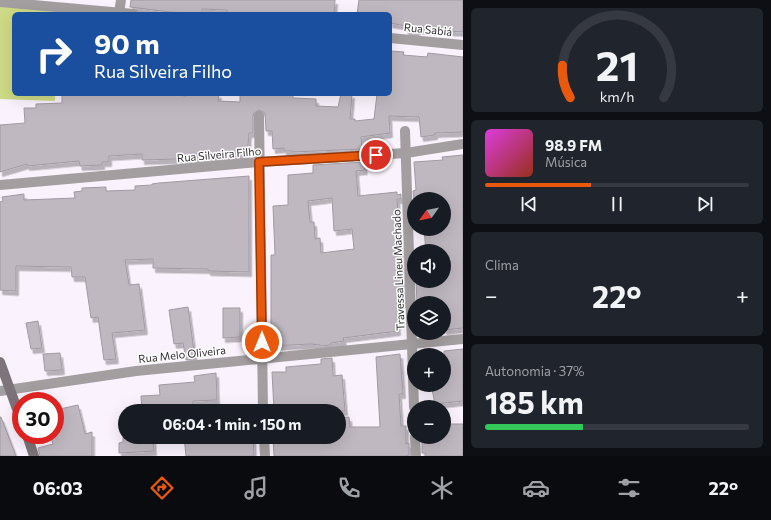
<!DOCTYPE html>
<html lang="pt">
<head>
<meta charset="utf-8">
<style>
	body { margin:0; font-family:Commissioner,sans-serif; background:#20242c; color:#f1f3f6; height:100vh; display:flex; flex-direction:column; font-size:15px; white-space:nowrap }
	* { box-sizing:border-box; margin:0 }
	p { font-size:13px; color:#9ea1a6 }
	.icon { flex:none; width:22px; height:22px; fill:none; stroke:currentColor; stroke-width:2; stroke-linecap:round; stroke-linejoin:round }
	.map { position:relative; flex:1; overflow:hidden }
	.drawer { display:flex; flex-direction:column; gap:8px; padding:8px; background:#0d0f14; width:308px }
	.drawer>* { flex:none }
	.hud { position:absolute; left:12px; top:12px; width:380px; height:84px; border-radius:6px; box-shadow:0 4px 16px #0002; background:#1a4fa0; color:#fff; overflow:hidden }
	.needle { width:26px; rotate:237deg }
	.fabs { position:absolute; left:407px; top:192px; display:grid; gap:8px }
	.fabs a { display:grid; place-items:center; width:44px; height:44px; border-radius:50%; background:#171b24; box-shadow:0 4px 16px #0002; font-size:20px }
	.speed { position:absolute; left:12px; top:392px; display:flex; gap:8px; font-size:20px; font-weight:700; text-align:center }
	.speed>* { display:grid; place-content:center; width:52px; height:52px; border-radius:50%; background:#171b24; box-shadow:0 4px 16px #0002; line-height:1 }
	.speed .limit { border:6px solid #d22; background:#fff; color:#111 }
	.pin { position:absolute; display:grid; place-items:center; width:34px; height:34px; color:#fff; margin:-17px; border:2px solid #fff; border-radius:50%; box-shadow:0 1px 4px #0007 }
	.me { position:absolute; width:44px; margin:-22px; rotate:0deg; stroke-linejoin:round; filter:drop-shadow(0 0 3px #0008) }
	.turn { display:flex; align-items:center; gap:14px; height:84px; padding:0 16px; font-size:18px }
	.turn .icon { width:52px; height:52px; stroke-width:2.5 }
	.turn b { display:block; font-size:28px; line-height:34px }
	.big { font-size:30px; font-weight:700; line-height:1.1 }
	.drawer .widget { flex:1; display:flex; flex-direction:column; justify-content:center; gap:6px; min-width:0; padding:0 14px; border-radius:6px; background:#20242c }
	.drawer .dial { align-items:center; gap:0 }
	.dial svg { height:104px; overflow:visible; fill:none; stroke:#363941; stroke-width:7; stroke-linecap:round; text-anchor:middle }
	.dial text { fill:#f1f3f6; stroke:none }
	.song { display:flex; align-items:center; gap:12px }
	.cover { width:48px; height:48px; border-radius:6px; background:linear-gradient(135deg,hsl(300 70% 55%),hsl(10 70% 35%)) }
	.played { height:4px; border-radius:2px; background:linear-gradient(90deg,#ea580c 40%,#363941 40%) }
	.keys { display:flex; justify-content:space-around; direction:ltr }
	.heat { display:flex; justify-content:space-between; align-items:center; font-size:22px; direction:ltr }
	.charge { height:6px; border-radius:3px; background:linear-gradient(90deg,#34c759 37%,#363941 0) }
	.trip { position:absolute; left:118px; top:404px; width:228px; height:40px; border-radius:20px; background:#171b24; box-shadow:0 4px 16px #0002; font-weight:700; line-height:40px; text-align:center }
	.tabs { display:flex; height:64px; justify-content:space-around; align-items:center; background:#090b0e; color:#9ea1a6 }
	.tabs .icon { width:28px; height:28px }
	.tabs .current { color:#ea580c }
	.tabs b { font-size:18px; color:#f1f3f6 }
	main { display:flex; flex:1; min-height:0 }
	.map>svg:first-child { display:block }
	.green { fill:#ceda85 }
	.building { fill:#bfb8c1; stroke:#a19aa3; fill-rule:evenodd; filter:url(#shadow) }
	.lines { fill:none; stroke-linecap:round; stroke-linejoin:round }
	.street { stroke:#a39ea0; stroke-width:10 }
	.secondary { stroke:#7c7478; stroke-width:10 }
	.route-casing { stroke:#983908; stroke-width:10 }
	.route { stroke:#ea580c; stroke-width:7 }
	.labels { text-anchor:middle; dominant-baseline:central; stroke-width:3; stroke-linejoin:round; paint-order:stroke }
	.street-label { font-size:11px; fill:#312e32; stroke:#fff }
</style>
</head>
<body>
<main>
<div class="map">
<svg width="463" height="456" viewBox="0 0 463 456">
	<defs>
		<filter id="shadow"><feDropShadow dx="2.5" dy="4.5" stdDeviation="0" flood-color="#0004"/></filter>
	</defs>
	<rect width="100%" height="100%" fill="#faf2fc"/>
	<polygon class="green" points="0,6 60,12 60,14 14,14 14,94 55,94 55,101 0,99"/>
	<g class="building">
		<polygon points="131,0 335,0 334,14 227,14 227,10 202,9 202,14 170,12 130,7"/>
		<polygon points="359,0 463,0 463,32 417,29 417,32 406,31 406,26 390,23 390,14 357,14"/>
		<polygon points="390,51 404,52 403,55 427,57 428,53 463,57 463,132 435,133 435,135 421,137 419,117 389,116 390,133 361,137 362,149 293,152 293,151 284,151 284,148 273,149 272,131 266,131 265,113 259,110 254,113 253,116 253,133 249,133 247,157 142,160 142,154 109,156 109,162 102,162 102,165 80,166 79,161 27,166 27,164 0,172 0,125 25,123 24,108 36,108 36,104 62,103 62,94 166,94 186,96 186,94 219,94 218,101 240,102 240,94 287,94 293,95 293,98 316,99 316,106 338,107 341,94 352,94 350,119 355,119 355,121 374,119 377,94 390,94"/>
		<polygon points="463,155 463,328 444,330 444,303 417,302 416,281 444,281 444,251 426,251 424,229 444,229 444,199 414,199 413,191 416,190 414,162 443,160 442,157"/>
		<path d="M364,162L365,170L356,171L358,196L397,192V195L401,194V199H397L398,214L404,303H397L398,331L343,338L344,341L331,343V345L320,346V345L311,344L271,346V255H275L273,206L288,205V175L313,173V165ZM332,198L334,231L352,229L354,249L321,253L320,238L315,239L314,222H310L308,201Z"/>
		<polygon points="249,176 249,272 208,271 208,269 153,268 153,259 125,260 129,285 139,284 145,330 112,333 116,359 104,360 98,317 91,318 85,277 72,277 71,267 16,266 16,291 0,290 0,202 3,201 2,197 24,194 24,200 75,198 74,192 82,191 82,188 106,187 106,191 135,190 135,186 152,185 152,184 159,183"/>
		<polygon points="188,307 195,359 186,360 183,343 174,344 169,310"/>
		<polygon points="223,308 240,308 240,337 223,338"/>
		<polygon points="38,321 42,348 31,349 26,323"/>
		<polygon points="463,349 463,401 435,404 432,389 436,388 435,385 444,385 444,351"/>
		<polygon points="60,353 62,370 45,371 43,354"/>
		<polygon points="400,354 403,394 399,394 401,426 406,426 406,444 409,443 409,455 406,456 274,456 273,437 339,437 339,418 349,417 350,427 380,427 376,357"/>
		<polygon points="332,358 333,376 342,375 345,411 274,411 272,372 286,372 286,367 321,364 321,359"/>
		<polygon points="216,373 217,400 193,401 193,411 142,411 141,396 160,395 159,385 195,382 194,376"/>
		<polygon points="78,405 85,434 92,432 92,456 40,456 38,448 53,444 51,438 55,437 55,410"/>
		<polygon points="0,417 1,417 16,456 0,456"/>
		<polygon points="444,424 463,424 463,456 426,456 426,453 422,453 422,442 428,442 428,437 444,437"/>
		<polygon points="123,437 153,437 154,451 119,453 119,443 123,442"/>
		<polygon points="184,437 253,437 254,456 186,456"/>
	</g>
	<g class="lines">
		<g class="street">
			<polyline points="0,2 134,14"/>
			<polyline points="119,13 121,0"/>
			<polyline points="390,38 463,45"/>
			<polyline points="259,116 263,411"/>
			<polyline points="405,131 414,407"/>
			<polyline points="0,185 259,162 406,153 463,144"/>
			<polyline points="0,391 136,371 463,339"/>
			<polyline points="264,437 265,456"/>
			<polyline points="415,437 416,456"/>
		</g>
		<g class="secondary">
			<polyline points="0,362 21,420"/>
			<polyline points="27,435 34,456"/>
		</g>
	</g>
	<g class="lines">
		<defs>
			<polyline id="route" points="262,342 259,162 376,155"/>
		</defs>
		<use href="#route" class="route-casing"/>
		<use href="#route" class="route"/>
	</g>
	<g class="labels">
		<g class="street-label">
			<text transform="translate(428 29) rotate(6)">Rua Sabiá</text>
			<text transform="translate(219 154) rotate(-5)">Rua Silveira Filho</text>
			<text transform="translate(398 270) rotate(-92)">Travessa Lineu Machado</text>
			<text transform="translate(182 354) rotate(-6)">Rua Melo Oliveira</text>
		</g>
	</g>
</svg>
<div class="fabs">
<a><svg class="needle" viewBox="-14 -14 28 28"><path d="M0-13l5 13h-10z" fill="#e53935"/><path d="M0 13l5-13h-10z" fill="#9ea1a6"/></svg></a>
<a><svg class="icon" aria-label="sound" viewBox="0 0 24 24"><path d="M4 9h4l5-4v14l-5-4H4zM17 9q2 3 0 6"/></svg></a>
<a><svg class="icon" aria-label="layers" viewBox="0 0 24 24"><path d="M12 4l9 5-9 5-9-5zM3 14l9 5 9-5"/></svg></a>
<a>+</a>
<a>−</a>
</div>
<div class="speed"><div class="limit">30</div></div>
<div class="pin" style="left:376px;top:155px;background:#d93025"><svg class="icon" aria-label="arrive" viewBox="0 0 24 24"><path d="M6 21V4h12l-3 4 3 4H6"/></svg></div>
<svg class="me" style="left:262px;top:342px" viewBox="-20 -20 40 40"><circle r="17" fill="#ea580c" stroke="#fff" stroke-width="3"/><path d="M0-11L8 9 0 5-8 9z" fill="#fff"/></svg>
<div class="trip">06:04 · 1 min · 150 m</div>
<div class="hud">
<div class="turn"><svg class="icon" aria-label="right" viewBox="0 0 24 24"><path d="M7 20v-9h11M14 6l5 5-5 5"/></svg><div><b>90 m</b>Rua Silveira Filho</div></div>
</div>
</div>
<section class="drawer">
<div class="widget dial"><svg viewBox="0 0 100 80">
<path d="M14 69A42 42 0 1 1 86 69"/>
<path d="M14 69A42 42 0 0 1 8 44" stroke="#ea580c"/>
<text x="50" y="56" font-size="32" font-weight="700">21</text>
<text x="50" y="72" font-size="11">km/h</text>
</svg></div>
<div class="widget">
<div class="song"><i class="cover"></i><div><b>98.9 FM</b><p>Música</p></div></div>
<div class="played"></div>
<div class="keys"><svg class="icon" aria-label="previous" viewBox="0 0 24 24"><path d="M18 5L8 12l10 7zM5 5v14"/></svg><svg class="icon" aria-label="pause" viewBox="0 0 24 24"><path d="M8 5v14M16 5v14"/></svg><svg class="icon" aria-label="next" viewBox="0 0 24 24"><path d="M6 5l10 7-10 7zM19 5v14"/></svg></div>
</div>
<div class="widget"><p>Clima</p>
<div class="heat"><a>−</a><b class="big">22°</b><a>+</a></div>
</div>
<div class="widget"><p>Autonomia · 37%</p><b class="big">185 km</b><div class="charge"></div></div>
</section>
</main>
<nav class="tabs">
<b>06:03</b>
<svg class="icon current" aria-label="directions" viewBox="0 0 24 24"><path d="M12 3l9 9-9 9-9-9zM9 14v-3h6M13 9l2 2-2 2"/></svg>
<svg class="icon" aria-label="music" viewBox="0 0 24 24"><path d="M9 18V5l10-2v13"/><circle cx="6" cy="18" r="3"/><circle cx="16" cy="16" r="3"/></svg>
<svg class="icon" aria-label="phone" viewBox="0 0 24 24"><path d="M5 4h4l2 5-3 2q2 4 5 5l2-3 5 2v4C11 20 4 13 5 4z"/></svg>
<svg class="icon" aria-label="climate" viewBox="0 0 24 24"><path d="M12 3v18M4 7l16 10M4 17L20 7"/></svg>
<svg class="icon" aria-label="car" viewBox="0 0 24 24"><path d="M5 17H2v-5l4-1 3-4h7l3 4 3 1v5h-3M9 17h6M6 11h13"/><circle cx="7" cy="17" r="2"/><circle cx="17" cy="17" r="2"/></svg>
<svg class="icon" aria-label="filters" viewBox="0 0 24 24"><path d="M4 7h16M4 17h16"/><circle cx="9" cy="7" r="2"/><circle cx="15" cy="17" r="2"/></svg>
<b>22°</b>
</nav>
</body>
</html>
